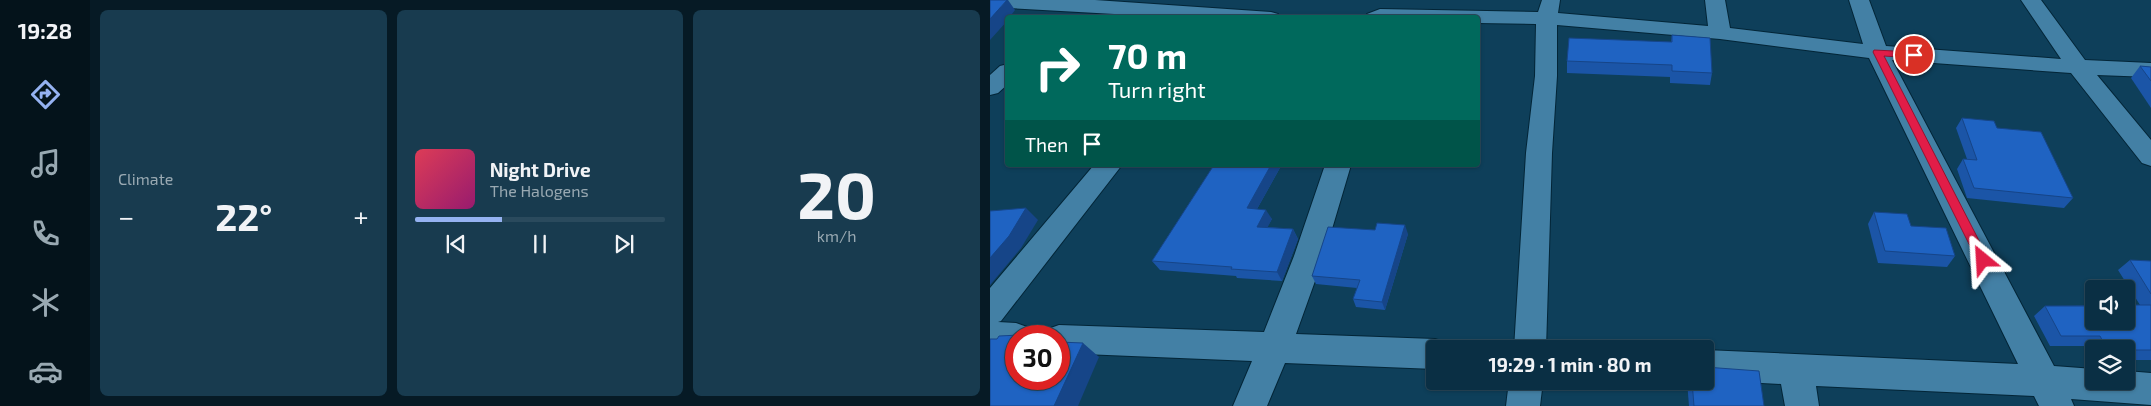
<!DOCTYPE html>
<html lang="en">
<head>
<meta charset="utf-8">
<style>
	body { margin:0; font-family:"Exo 2",sans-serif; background:#183b4f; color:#f1f3f6; height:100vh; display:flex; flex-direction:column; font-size:19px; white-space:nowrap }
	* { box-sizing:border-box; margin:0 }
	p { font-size:16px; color:#99a9b2 }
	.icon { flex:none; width:28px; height:28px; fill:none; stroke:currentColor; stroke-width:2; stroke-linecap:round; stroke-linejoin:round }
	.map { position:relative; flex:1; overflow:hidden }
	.drawer { display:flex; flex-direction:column; gap:10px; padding:10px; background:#061a25; width:900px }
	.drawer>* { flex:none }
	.top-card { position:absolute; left:15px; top:15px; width:475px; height:152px; border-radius:5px; box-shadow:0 1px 4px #0004,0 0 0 1px #2a4a5d; background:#00695c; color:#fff; overflow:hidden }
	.fabs { position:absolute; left:1095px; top:280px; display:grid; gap:10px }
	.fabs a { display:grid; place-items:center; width:50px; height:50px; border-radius:5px; background:#0a2f44; box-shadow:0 1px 4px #0004,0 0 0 1px #2a4a5d; font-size:25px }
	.speed { position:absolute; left:15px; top:325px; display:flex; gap:10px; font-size:25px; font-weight:700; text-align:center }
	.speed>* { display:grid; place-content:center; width:65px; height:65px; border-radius:50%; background:#0a2f44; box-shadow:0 1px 4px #0004,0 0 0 1px #2a4a5d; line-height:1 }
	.speed .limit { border:8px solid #d22; background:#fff; color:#111 }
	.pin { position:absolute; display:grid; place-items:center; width:42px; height:42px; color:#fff; margin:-21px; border:2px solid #fff; border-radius:50%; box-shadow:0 1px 5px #0007 }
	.me { position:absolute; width:55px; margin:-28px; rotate:333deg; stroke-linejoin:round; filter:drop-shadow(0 0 4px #0008) }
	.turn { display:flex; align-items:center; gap:18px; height:105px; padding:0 20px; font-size:22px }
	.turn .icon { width:65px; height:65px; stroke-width:2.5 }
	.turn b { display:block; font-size:35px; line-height:42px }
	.then { display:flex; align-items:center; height:48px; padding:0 20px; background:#0003; gap:10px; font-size:19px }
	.big { font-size:38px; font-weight:700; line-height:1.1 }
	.drawer .widget { flex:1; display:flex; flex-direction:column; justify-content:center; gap:8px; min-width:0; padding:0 18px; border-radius:8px; background:#183b4f }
	.drawer .dial { align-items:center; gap:0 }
	.dial b { font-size:65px; line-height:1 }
	.song { display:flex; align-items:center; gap:15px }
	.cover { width:60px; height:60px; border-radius:8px; background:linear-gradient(135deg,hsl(350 70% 55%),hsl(320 70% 35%)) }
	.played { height:5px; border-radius:2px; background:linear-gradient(90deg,#95b2f1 35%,#2a4a5d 35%) }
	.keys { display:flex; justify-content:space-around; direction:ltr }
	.heat { display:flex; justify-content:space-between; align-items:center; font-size:28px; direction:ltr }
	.drawer .tiles { flex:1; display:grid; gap:10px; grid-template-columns:repeat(3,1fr) }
	.trip { position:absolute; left:436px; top:340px; width:288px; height:50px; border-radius:5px; background:#0a2f44; box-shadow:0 1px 4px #0004,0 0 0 1px #2a4a5d; font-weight:700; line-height:50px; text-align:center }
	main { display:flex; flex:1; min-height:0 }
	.dock { display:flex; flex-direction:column; width:90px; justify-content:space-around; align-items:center; background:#04131b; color:#99a9b2 }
	.dock .icon { width:35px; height:35px }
	.dock .selected { color:#95b2f1 }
	.dock b { font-size:22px; color:#f1f3f6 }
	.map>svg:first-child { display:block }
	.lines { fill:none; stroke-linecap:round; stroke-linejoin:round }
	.minor-casing { stroke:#032537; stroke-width:2 }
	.minor { fill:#4380a5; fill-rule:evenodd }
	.wall { fill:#1b55a7 }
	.shaded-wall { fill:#164588 }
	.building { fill:#1f63c2; stroke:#164588 }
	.route { fill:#e11d48; stroke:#92132f }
</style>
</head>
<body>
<main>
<nav class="dock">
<b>19:28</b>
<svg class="icon selected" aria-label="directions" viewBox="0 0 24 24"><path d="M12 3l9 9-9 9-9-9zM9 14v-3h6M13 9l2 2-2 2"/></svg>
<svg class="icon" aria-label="music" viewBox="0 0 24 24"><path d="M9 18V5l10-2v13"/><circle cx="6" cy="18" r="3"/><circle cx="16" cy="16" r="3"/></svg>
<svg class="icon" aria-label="phone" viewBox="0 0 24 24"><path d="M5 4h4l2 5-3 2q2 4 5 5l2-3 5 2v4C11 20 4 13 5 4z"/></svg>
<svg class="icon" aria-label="climate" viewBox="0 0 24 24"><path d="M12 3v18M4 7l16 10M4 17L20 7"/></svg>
<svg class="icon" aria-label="car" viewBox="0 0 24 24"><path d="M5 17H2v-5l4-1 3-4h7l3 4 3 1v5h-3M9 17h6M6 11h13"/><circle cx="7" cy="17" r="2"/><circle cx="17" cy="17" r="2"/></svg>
</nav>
<section class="drawer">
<div class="tiles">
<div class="widget"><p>Climate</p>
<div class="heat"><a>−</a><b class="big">22°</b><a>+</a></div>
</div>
<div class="widget">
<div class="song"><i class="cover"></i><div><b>Night Drive</b><p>The Halogens</p></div></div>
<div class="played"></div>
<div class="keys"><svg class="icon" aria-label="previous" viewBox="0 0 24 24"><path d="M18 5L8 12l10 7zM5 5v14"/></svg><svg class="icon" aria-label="pause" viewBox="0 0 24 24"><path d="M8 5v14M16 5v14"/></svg><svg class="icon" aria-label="next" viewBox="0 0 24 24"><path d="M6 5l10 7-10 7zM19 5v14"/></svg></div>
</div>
<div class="widget dial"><b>20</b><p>km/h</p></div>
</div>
</section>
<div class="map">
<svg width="1161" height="406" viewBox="0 0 1161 406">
	<rect width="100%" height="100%" fill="#0e3f5a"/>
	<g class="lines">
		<defs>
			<g id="minor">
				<polygon points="0,0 105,0 281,12 288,14 291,18 196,18 0,7"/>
				<polygon points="552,0 570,0 568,13 718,26 715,0 735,0 740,28 873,44 859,0 879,0 896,46 1071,59 1031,0 1051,0 1095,60 1161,63 1161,77 1107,75 1161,140 1161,166 1152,163 1081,73 902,60 1064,366 1104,369 1104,381 1136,381 1136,371 1161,373 1161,405 1081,399 1084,406 1049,406 1044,396 826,386 829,406 795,406 791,384 715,380 715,350 1028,364 879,58 730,39 567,25 567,76 562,153 556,349 524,349 536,153 545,76 546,24 488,23 488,18 374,18 377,14 390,9 548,12"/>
				<polygon points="18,64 18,84 8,93 0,95 0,75 10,66"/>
				<polygon points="104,165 132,165 11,321 8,322 26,323 37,327 42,336 26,336 26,351 0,350 0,288"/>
				<polygon points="335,165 361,165 334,256 306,334 445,339 457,343 459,349 445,349 445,369 295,363 277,406 243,406 262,361 69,353 69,336 54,336 58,329 69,325 274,332 304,256"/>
				<polygon points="519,381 553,381 550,406 516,406"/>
			</g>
		</defs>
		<use href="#minor" class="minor-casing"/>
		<use href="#minor" class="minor"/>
	</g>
	<g class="wall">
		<polygon points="682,35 722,73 720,85 680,83 680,77 577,73 577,61 681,42"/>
		<polygon points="1150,66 1161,67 1161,108 1141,78"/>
		<polygon points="972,118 1007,128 1083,198 1074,208 977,198 967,169 973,159 977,159 966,128"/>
		<polygon points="224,165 295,165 294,167 291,166 267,209 282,219 277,227 303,229 308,239 292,281 247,278 246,276 170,270 162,261"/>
		<polygon points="884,212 921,226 965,256 957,267 888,263 878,224"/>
		<polygon points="385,230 418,234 395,310 366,307 363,299 367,288 326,284 322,276"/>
		<polygon points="1140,260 1161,261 1161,360 1136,360 1136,349 1104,349 1104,358 1097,346 1060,346 1044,316 1055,306 1150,305 1128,270"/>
		<polygon points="697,381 715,381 774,406 699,406"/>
	</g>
	<g class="shaded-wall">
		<polygon points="17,0 18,0 25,10 19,18 18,18 18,20 0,40 0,19"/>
		<polygon points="281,165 290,165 291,166 262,218 257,208"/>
		<polygon points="36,208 48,220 31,248 0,285 0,258"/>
		<polygon points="276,210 282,219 273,236 267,227"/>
		<polygon points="415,225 418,234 395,310 392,302"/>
		<polygon points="303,229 308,239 292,281 287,272"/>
		<polygon points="93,343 109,357 88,406 64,406"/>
	</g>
	<g class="building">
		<polygon points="0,0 17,0 0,19"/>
		<polygon points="682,35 720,38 722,73 682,71 682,65 577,61 579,38 682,42"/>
		<polygon points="1150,66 1161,67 1161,81"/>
		<polygon points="972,118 1004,121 1007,128 1051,132 1083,198 984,188 973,159 987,160"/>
		<polygon points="224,165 281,165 257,208 276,210 267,227 303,229 287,272 241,269 242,267 162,261"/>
		<polygon points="36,208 19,236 0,258 0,211"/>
		<polygon points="884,212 917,214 921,226 956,228 965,256 895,251"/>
		<polygon points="387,223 415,225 392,302 363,299 370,280 322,276 338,227 385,230"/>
		<polygon points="1140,260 1161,261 1161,294"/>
		<polygon points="1136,305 1161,305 1161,350 1136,350 1136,349 1117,349 1110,336 1071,336 1055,306 1104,306 1104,321 1136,321"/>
		<polygon points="50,334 51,336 26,336 26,379 69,379 69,342 93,343 64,406 0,406 0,339 7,339 9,336"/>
		<polygon points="715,367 769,371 774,406 704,406 702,381 715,381"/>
	</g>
	<polygon class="route" points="884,50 924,52 929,55 924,58 894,56 999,260 998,264 989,264 883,52"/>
</svg>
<div class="fabs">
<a><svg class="icon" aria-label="sound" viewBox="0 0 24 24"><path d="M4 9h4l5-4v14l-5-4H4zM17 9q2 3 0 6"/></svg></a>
<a><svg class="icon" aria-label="layers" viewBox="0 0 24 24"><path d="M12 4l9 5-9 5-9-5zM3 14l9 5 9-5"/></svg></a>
</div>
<div class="speed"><div class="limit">30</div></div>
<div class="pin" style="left:924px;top:55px;background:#d93025"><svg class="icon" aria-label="arrive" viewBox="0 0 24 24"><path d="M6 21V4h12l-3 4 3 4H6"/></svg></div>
<svg class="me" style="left:993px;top:260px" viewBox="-20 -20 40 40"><path d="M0-17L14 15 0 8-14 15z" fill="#e11d48" stroke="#fff" stroke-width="4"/></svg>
<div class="trip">19:29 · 1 min · 80 m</div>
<div class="top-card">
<div class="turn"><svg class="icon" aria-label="right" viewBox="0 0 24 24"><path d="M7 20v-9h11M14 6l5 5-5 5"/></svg><div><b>70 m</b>Turn right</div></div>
<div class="then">Then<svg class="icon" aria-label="arrive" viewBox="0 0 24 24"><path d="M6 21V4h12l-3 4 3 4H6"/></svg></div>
</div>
</div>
</main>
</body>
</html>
